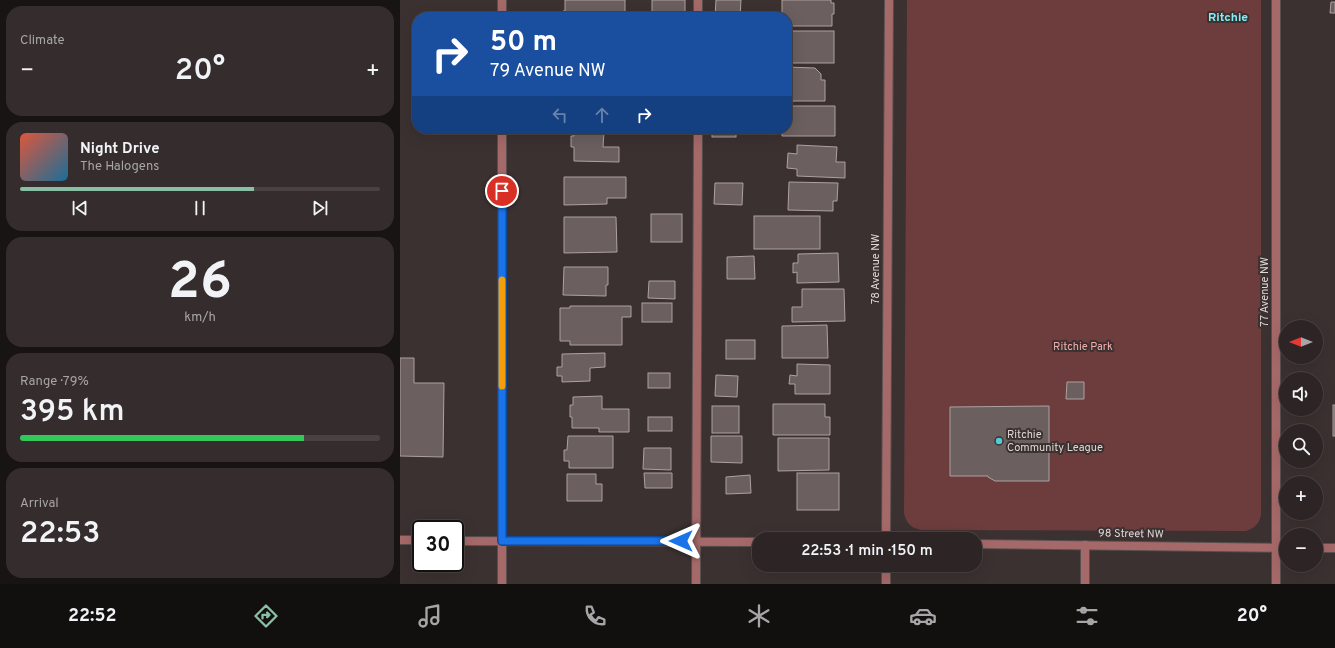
<!DOCTYPE html>
<html lang="en">
<head>
<meta charset="utf-8">
<style>
	body { margin:0; font-family:Overpass,sans-serif; background:#352d2d; color:#f1f3f6; height:100vh; display:flex; flex-direction:column; font-size:15px; white-space:nowrap }
	* { box-sizing:border-box; margin:0 }
	p { font-size:13px; color:#a7a5a7 }
	.icon { flex:none; width:22px; height:22px; fill:none; stroke:currentColor; stroke-width:2; stroke-linecap:round; stroke-linejoin:round }
	.map { position:relative; flex:1; overflow:hidden }
	.details { display:flex; flex-direction:column; gap:6px; padding:6px; background:#191414; width:400px }
	.details>* { flex:none }
	.top-card { position:absolute; left:12px; top:12px; width:380px; height:122px; border-radius:16px; box-shadow:0 4px 16px #0002,0 0 0 1px #484242; background:#1a4fa0; color:#fff; overflow:hidden }
	.needle { width:26px; rotate:270deg }
	.buttons { position:absolute; left:879px; top:320px; display:grid; gap:8px }
	.buttons a { display:grid; place-items:center; width:44px; height:44px; border-radius:50%; background:#2d2525; box-shadow:0 4px 16px #0002,0 0 0 1px #484242; font-size:20px }
	.speed { position:absolute; left:12px; top:520px; display:flex; gap:8px; font-size:20px; font-weight:700; text-align:center }
	.speed>* { display:grid; place-content:center; width:52px; height:52px; border-radius:50%; background:#2d2525; box-shadow:0 4px 16px #0002,0 0 0 1px #484242; line-height:1 }
	.speed .limit { border:2px solid #111; border-radius:6px; background:#fff; color:#111 }
	.pin { position:absolute; display:grid; place-items:center; width:34px; height:34px; color:#fff; margin:-17px; border:2px solid #fff; border-radius:50%; box-shadow:0 1px 4px #0007 }
	.me { position:absolute; width:44px; margin:-22px; rotate:270deg; stroke-linejoin:round; filter:drop-shadow(0 0 3px #0008) }
	.turn { display:flex; align-items:center; gap:14px; height:84px; padding:0 12px; font-size:18px }
	.turn .icon { width:52px; height:52px; stroke-width:2.5 }
	.turn b { display:block; font-size:28px; line-height:34px }
	.lanes { display:flex; align-items:center; height:38px; padding:0 12px; background:#0003; justify-content:center; gap:20px; direction:ltr }
	.lanes .off { opacity:.35 }
	.big { font-size:30px; font-weight:600; line-height:1.1 }
	.details .card { flex:1; display:flex; flex-direction:column; justify-content:center; gap:6px; min-width:0; padding:0 14px; border-radius:16px; background:#352d2d }
	.details .dial { align-items:center; gap:0 }
	.dial b { font-size:52px; line-height:1 }
	.song { display:flex; align-items:center; gap:12px }
	.cover { width:48px; height:48px; border-radius:6px; background:linear-gradient(135deg,hsl(10 70% 55%),hsl(200 70% 35%)) }
	.played { height:4px; border-radius:2px; background:linear-gradient(90deg,#8abfa5 65%,#484242 65%) }
	.keys { display:flex; justify-content:space-around; direction:ltr }
	.heat { display:flex; justify-content:space-between; align-items:center; font-size:22px; direction:ltr }
	.charge { height:6px; border-radius:3px; background:linear-gradient(90deg,#34c759 79%,#484242 0) }
	.trip { position:absolute; left:352px; top:532px; width:230px; height:40px; border-radius:16px; background:#2d2525; box-shadow:0 4px 16px #0002,0 0 0 1px #484242; font-weight:600; line-height:40px; text-align:center }
	.tab-bar { display:flex; height:64px; justify-content:space-around; align-items:center; background:#120f0f; color:#a7a5a7 }
	.tab-bar .icon { width:28px; height:28px }
	.tab-bar .selected { color:#8abfa5 }
	.tab-bar b { font-size:18px; color:#f1f3f6 }
	main { display:flex; flex:1; min-height:0 }
	.map>svg:first-child { display:block }
	.green { fill:#6d3c3d }
	.building { fill:#6b5f5f; stroke:#aea1a0 }
	.lines { fill:none; stroke-linecap:round; stroke-linejoin:round }
	.service-casing { stroke:#594f4f; stroke-width:10 }
	.minor-casing { stroke:#594f4f; stroke-width:10 }
	.service { stroke:#a66969; stroke-width:8 }
	.minor { stroke:#a66969; stroke-width:8 }
	.route-casing { stroke:#114b97; stroke-width:10 }
	.route { stroke:#1a73e8; stroke-width:7 }
	.slow { stroke:#f59e0b; stroke-width:7 }
	.poi-dot { fill:#51ccd2; stroke:#3c3131; stroke-width:1.5 }
	.labels { text-anchor:middle; dominant-baseline:central; stroke-width:4; stroke-linejoin:round; paint-order:stroke }
	.street-label { font-size:11px; fill:#dfd8d7; stroke:#3c3131 }
	.park-label { font-size:11px; fill:#f6adac; stroke:#3c3131 }
	.poi-label { font-size:11px; fill:#dfd8d7; stroke:#3c3131; text-anchor:start }
	.neighbourhood-label { font-size:12px; font-weight:bold; fill:#83eff4; stroke:#3c3131 }
</style>
</head>
<body>
<main>
<section class="details">
<div class="card"><p>Climate</p>
<div class="heat"><a>−</a><b class="big">20°</b><a>+</a></div>
</div>
<div class="card">
<div class="song"><i class="cover"></i><div><b>Night Drive</b><p>The Halogens</p></div></div>
<div class="played"></div>
<div class="keys"><svg class="icon" aria-label="previous" viewBox="0 0 24 24"><path d="M18 5L8 12l10 7zM5 5v14"/></svg><svg class="icon" aria-label="pause" viewBox="0 0 24 24"><path d="M8 5v14M16 5v14"/></svg><svg class="icon" aria-label="next" viewBox="0 0 24 24"><path d="M6 5l10 7-10 7zM19 5v14"/></svg></div>
</div>
<div class="card dial"><b>26</b><p>km/h</p></div>
<div class="card"><p>Range · 79%</p><b class="big">395 km</b><div class="charge"></div></div>
<div class="card"><p>Arrival</p><b class="big">22:53</b></div>
</section>
<div class="map">
<svg width="935" height="584" viewBox="0 0 935 584">
	<rect width="100%" height="100%" fill="#3c3131"/>
	<path class="green" d="M507,0H861V515C859,524 855,528 846,531L521,530C511,528 506,523 504,513Z"/>
	<g class="building">
		<polygon points="165,0 225,0 225,17 160,17 163,11 165,11"/>
		<rect x="252" y="0" width="33" height="17"/>
		<polygon points="316,0 341,0 340,17 315,17"/>
		<polygon points="382,0 431,0 431,3 434,3 434,14 432,14 432,26 387,26 387,17 382,17"/>
		<polygon points="931,2 935,2 935,13 930,13"/>
		<rect x="387" y="31" width="47" height="32"/>
		<polygon points="387,67 415,68 421,74 421,80 425,80 425,101 387,101"/>
		<polygon points="387,106 435,106 435,136 382,136 382,129 387,129"/>
		<rect x="312" y="129" width="24" height="8"/>
		<polygon points="174,132 204,132 203,147 219,147 219,162 174,161 174,147 171,147 171,136 174,136"/>
		<polygon points="397,145 437,147 436,162 445,162 445,178 397,176 397,169 387,168 388,153 397,154"/>
		<polygon points="164,177 226,177 226,198 207,198 207,204 164,205"/>
		<polygon points="389,182 438,183 437,201 433,201 433,211 388,210"/>
		<polygon points="315,183 343,183 342,205 314,204"/>
		<rect x="251" y="214" width="31" height="28"/>
		<rect x="354" y="216" width="66" height="33"/>
		<polygon points="164,217 216,217 217,252 164,253"/>
		<polygon points="438,253 439,282 397,283 397,272 393,273 393,263 398,263 398,254"/>
		<polygon points="354,256 355,279 327,279 327,257"/>
		<polygon points="164,267 208,267 208,285 206,285 206,296 163,295"/>
		<polygon points="249,281 275,281 275,299 248,298"/>
		<polygon points="402,289 444,289 445,321 392,322 392,307 402,307"/>
		<rect x="242" y="303" width="30" height="19"/>
		<polygon points="170,306 231,306 231,317 222,317 222,345 170,345 170,341 160,341 160,308 170,308"/>
		<polygon points="427,325 428,358 382,358 382,326"/>
		<rect x="326" y="340" width="29" height="19"/>
		<polygon points="205,353 205,367 190,368 190,381 162,382 162,376 157,376 157,367 162,367 162,354"/>
		<polygon points="0,358 14,358 14,383 44,383 43,457 0,456"/>
		<polygon points="397,364 430,365 430,394 395,394 395,384 389,384 390,375 397,376"/>
		<rect x="248" y="373" width="22" height="15"/>
		<polygon points="316,375 338,376 337,397 315,396"/>
		<polygon points="667,382 684,382 684,399 666,399"/>
		<polygon points="202,396 202,409 229,409 229,432 199,432 199,428 172,428 172,417 170,417 170,405 173,405 173,397"/>
		<polygon points="373,404 425,404 425,417 430,417 430,435 373,435"/>
		<rect x="933" y="405" width="2" height="31"/>
		<rect x="312" y="406" width="27" height="27"/>
		<polygon points="649,406 649,481 595,481 588,477 588,476 550,476 550,407"/>
		<rect x="248" y="417" width="24" height="14"/>
		<polygon points="168,436 213,436 213,468 169,468 169,461 164,461 164,450 167,450"/>
		<polygon points="311,436 342,436 342,463 311,462"/>
		<polygon points="378,438 429,438 429,470 378,471"/>
		<polygon points="244,448 271,448 271,470 243,469"/>
		<polygon points="244,473 272,473 272,488 245,488"/>
		<rect x="397" y="473" width="42" height="37"/>
		<polygon points="167,474 196,474 196,484 202,484 202,501 167,501"/>
		<polygon points="350,475 351,493 326,494 326,477"/>
	</g>
	<g class="lines">
		<defs>
			<g id="service">
				<polyline points="298,17 298,0"/>
				<polyline points="296,584 298,129"/>
				<polyline points="685,584 685,545"/>
			</g>
			<g id="minor">
				<polyline points="876,0 876,584"/>
				<polyline points="102,17 102,0"/>
				<polyline points="486,539 489,0"/>
				<polyline points="0,540 21,540"/>
				<polyline points="55,541 359,542"/>
				<polyline points="575,544 886,548"/>
				<polyline points="916,548 935,548"/>
				<polyline points="486,565 486,584"/>
				<polyline points="102,584 102,129"/>
			</g>
		</defs>
		<use href="#service" class="service-casing"/>
		<use href="#minor" class="minor-casing"/>
		<use href="#service" class="service"/>
		<use href="#minor" class="minor"/>
	</g>
	<g class="lines">
		<defs>
			<polyline id="route" points="102,191 102,541 281,541"/>
		</defs>
		<use href="#route" class="route-casing"/>
		<use href="#route" class="route"/>
		<polyline class="slow" points="102,386 102,280"/>
	</g>
	<circle class="poi-dot" cx="599" cy="441" r="4"/>
	<g class="labels">
		<g class="street-label">
			<text transform="translate(476 269) rotate(-90)">78 Avenue NW</text>
			<text transform="translate(865 292) rotate(-90)">77 Avenue NW</text>
			<text transform="translate(731 534) rotate(1)">98 Street NW</text>
		</g>
		<g class="park-label">
			<text x="683" y="347">Ritchie Park</text>
		</g>
		<g class="poi-label">
			<text x="607" y="435">Ritchie<tspan x="607" dy="13">Community League</tspan></text>
		</g>
		<g class="neighbourhood-label">
			<text x="828" y="18">Ritchie</text>
		</g>
	</g>
</svg>
<div class="buttons">
<a><svg class="needle" viewBox="-14 -14 28 28"><path d="M0-13l5 13h-10z" fill="#e53935"/><path d="M0 13l5-13h-10z" fill="#a7a5a7"/></svg></a>
<a><svg class="icon" aria-label="sound" viewBox="0 0 24 24"><path d="M4 9h4l5-4v14l-5-4H4zM17 9q2 3 0 6"/></svg></a>
<a><svg class="icon" aria-label="search" viewBox="0 0 24 24"><circle cx="10" cy="10" r="6"/><path d="M15 15l6 6"/></svg></a>
<a>+</a>
<a>−</a>
</div>
<div class="speed"><div class="limit">30</div></div>
<div class="pin" style="left:102px;top:191px;background:#d93025"><svg class="icon" aria-label="arrive" viewBox="0 0 24 24"><path d="M6 21V4h12l-3 4 3 4H6"/></svg></div>
<svg class="me" style="left:281px;top:541px" viewBox="-20 -20 40 40"><path d="M0-17L14 15 0 8-14 15z" fill="#1a73e8" stroke="#fff" stroke-width="4"/></svg>
<div class="trip">22:53 · 1 min · 150 m</div>
<div class="top-card">
<div class="turn"><svg class="icon" aria-label="right" viewBox="0 0 24 24"><path d="M7 20v-9h11M14 6l5 5-5 5"/></svg><div><b>50 m</b>79 Avenue NW</div></div>
<div class="lanes"><svg class="icon off" aria-label="left" viewBox="0 0 24 24"><path d="M17 20v-9H6M10 6l-5 5 5 5"/></svg><svg class="icon off" aria-label="ahead" viewBox="0 0 24 24"><path d="M12 20V5M6 11l6-6 6 6"/></svg><svg class="icon" aria-label="right" viewBox="0 0 24 24"><path d="M7 20v-9h11M14 6l5 5-5 5"/></svg></div>
</div>
</div>
</main>
<nav class="tab-bar">
<b>22:52</b>
<svg class="icon selected" aria-label="directions" viewBox="0 0 24 24"><path d="M12 3l9 9-9 9-9-9zM9 14v-3h6M13 9l2 2-2 2"/></svg>
<svg class="icon" aria-label="music" viewBox="0 0 24 24"><path d="M9 18V5l10-2v13"/><circle cx="6" cy="18" r="3"/><circle cx="16" cy="16" r="3"/></svg>
<svg class="icon" aria-label="phone" viewBox="0 0 24 24"><path d="M5 4h4l2 5-3 2q2 4 5 5l2-3 5 2v4C11 20 4 13 5 4z"/></svg>
<svg class="icon" aria-label="climate" viewBox="0 0 24 24"><path d="M12 3v18M4 7l16 10M4 17L20 7"/></svg>
<svg class="icon" aria-label="car" viewBox="0 0 24 24"><path d="M5 17H2v-5l4-1 3-4h7l3 4 3 1v5h-3M9 17h6M6 11h13"/><circle cx="7" cy="17" r="2"/><circle cx="17" cy="17" r="2"/></svg>
<svg class="icon" aria-label="filters" viewBox="0 0 24 24"><path d="M4 7h16M4 17h16"/><circle cx="9" cy="7" r="2"/><circle cx="15" cy="17" r="2"/></svg>
<b>20°</b>
</nav>
</body>
</html>
